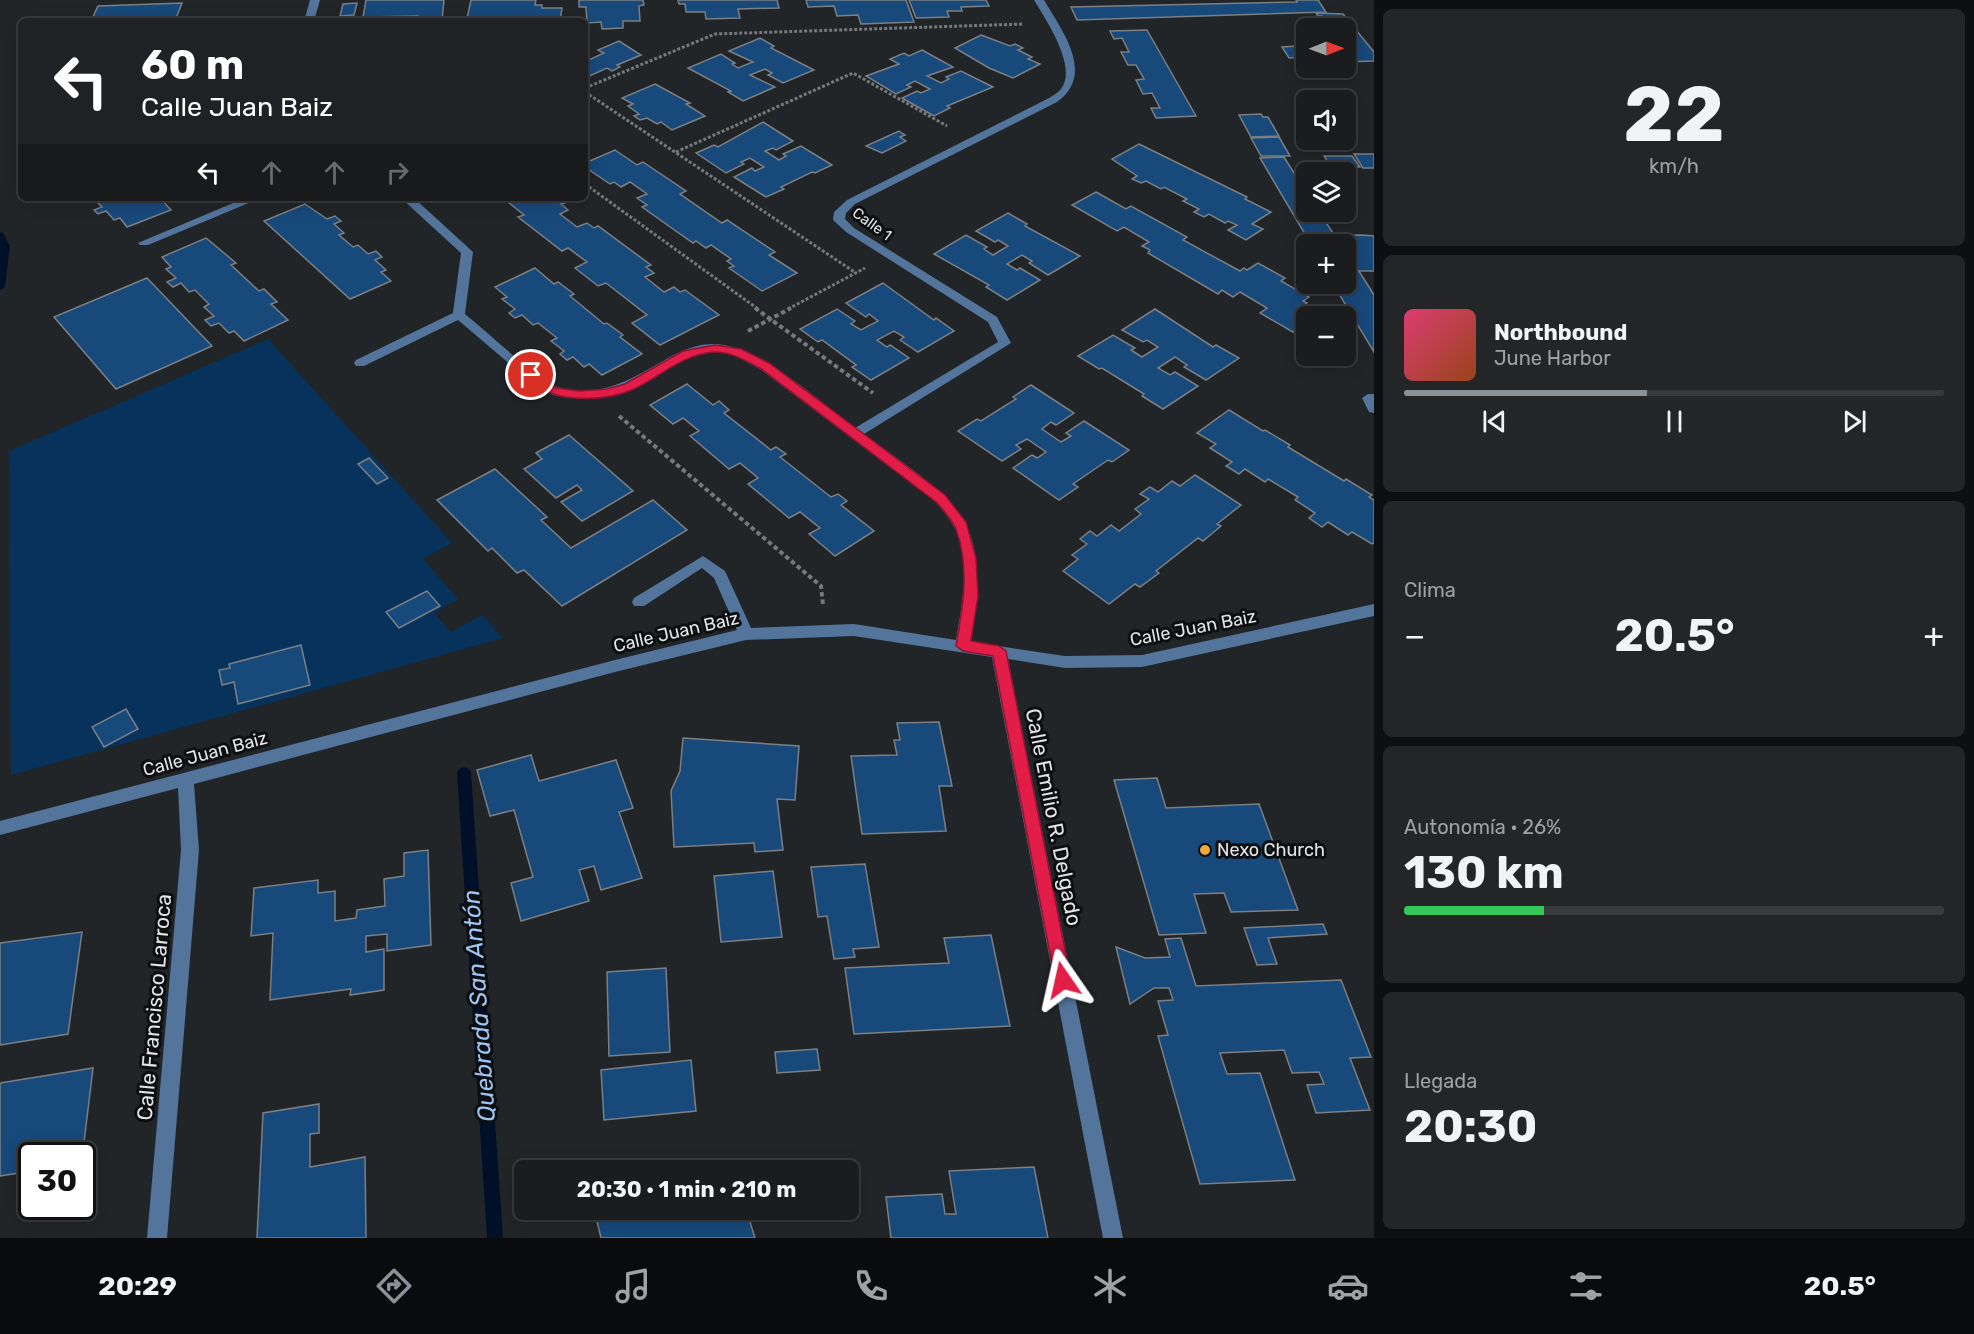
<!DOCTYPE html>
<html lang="es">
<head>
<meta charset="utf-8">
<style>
	body { margin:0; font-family:Rubik,sans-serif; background:#232527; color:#f1f3f6; height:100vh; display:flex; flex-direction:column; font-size:22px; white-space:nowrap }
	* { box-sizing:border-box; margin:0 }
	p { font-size:20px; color:#9fa1a4 }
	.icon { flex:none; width:33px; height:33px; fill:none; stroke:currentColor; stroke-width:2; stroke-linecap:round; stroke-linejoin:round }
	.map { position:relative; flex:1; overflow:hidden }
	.drawer { display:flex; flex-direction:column; gap:9px; padding:9px; background:#0e0f10; width:600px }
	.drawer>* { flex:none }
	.hud { position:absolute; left:18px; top:18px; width:570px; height:183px; border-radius:9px; box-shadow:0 3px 15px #0003,0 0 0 2px #383a3c; background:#202124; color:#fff; overflow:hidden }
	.needle { width:39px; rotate:89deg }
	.fabs { position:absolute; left:1296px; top:18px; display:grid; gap:12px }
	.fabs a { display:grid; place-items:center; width:60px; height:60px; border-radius:9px; background:#1a1c1e; box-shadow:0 3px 15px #0003,0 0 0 2px #383a3c; font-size:30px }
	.speed { position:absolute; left:18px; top:1142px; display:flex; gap:12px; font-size:30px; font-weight:700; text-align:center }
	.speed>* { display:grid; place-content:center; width:78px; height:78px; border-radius:50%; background:#1a1c1e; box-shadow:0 3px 15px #0003,0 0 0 2px #383a3c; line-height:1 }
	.speed .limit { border:3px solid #111; border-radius:9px; background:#fff; color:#111 }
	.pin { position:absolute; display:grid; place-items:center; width:51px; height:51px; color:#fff; margin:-26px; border:3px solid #fff; border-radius:50%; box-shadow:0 2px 6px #0007 }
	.me { position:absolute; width:66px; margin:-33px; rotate:349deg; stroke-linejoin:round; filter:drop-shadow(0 0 4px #0008) }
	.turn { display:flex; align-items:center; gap:21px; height:126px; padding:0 24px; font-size:27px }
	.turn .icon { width:78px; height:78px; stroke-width:2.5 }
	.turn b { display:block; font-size:42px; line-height:51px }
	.lanes { display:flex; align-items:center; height:57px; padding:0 24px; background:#0003; justify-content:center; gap:30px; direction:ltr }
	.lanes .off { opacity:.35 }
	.big { font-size:45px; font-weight:700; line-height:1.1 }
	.drawer .card { flex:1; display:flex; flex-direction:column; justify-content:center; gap:9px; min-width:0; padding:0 21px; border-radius:9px; background:#232527 }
	.drawer .dial { align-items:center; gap:0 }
	.dial b { font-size:78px; line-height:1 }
	.song { display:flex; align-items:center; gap:18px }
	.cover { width:72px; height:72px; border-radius:9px; background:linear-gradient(135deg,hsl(340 70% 55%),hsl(20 70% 35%)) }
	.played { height:6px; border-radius:3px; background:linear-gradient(90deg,#8c9099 45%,#383a3c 45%) }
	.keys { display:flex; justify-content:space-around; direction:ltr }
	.heat { display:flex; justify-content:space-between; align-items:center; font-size:33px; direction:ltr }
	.charge { height:9px; border-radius:4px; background:linear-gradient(90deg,#34c759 26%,#383a3c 0) }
	.trip { position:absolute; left:514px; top:1160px; width:345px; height:60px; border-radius:9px; background:#1a1c1e; box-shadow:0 3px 15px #0003,0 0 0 2px #383a3c; font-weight:700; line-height:60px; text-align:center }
	.menu { display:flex; height:96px; justify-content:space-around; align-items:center; background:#0a0b0c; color:#9fa1a4 }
	.menu .icon { width:42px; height:42px }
	.menu .current { color:#8c9099 }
	.menu b { font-size:27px; color:#f1f3f6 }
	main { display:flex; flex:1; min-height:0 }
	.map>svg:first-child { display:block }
	.green { fill:#07325b }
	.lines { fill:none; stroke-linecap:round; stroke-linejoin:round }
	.stream { fill:#001029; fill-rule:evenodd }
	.building { fill:#18497b; stroke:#7b7f83; stroke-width:1.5 }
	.path-far1 { stroke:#76787b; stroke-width:3; stroke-dasharray:3 2; stroke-linecap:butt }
	.path { stroke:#76787b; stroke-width:4; stroke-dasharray:4.5 3; stroke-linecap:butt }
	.minor { fill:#53749b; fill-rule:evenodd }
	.route { fill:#e11d48; stroke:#92132f; stroke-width:1.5 }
	.poi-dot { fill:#efa73e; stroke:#0d0e10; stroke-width:2 }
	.labels { text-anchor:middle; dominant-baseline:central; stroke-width:6; stroke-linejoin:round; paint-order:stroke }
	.far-street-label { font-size:15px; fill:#e2e4e7; stroke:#0d0e10 }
	.street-label { font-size:18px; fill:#e2e4e7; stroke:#0d0e10 }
	.poi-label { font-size:18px; fill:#e2e4e7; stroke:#0d0e10; text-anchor:start }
	.near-street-label { font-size:21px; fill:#e2e4e7; stroke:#0d0e10 }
	.near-water-label { font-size:24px; font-style:italic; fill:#9dc4f2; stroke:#0d0e10 }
</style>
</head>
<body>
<main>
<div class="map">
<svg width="1374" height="1238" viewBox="0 0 1374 1238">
	<rect width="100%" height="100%" fill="#222528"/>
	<polygon class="green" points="268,339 452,543 423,559 458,599 434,613 451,632 482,615 503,638 11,775 9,451"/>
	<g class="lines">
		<g class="stream">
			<polygon points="0,232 3,233 10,246 5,287 0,290"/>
			<polygon points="464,767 469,769 471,773 503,1238 487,1238 457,773 459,769"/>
		</g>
	</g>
	<g class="building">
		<polygon points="366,0 444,0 442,21 417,21 418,16 363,17"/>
		<polygon points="471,0 536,0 535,5 542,5 542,8 562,8 560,21 502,21 502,18 467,18"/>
		<polygon points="579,0 643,0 644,5 639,6 640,21 623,21 623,28 602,29 601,22 587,23 586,7 579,7"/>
		<polygon points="678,0 777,0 779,8 738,9 740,18 706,19 705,12 686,12 685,4 679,4"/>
		<polygon points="806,0 906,0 914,22 861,24 858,15 837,16 834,6 808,7"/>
		<polygon points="909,0 986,0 989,6 961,7 962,11 947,11 949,17 916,18"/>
		<polygon points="1296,0 1318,0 1326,12 1077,20 1071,7 1297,2"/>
		<polygon points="182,3 175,21 98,21 99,19 92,19 98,6"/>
		<polygon points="357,3 354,15 340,16 343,4"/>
		<polygon points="1316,13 1343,14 1374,52 1374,61 1346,62 1346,28 1332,28 1322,16 1318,16"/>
		<polygon points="1147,30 1196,116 1156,118 1151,108 1160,108 1152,93 1143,94 1136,80 1144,79 1136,65 1128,65 1121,52 1129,52 1122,38 1114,39 1110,31"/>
		<polygon points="981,35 1010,46 1015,44 1023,48 1018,50 1032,57 1028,59 1040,64 1013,78 989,68 955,48"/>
		<polygon points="760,38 774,46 771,48 814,70 783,83 768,75 772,73 765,69 750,75 775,87 743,101 728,92 731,91 688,68 721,54 735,63 732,64 738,68 753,62 729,51"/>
		<polygon points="619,41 641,55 617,65 620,67 612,71 607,68 585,78 585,57 589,60 604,53 598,50"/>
		<polygon points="1297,46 1306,47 1306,59 1305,57 1289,58 1282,47"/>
		<polygon points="922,50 953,67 927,76 941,83 949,79 946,77 961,71 993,87 947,106 950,108 934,116 902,98 917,91 921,93 930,89 915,81 907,85 911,87 896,94 866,76 899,64 890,59 904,53 909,56"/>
		<polygon points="655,84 690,103 686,104 705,116 672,130 661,122 657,124 647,118 640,120 634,116 639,114 628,106 633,104 622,98"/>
		<polygon points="1261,114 1263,117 1268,117 1279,136 1251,137 1239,115"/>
		<polygon points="763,122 793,141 776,150 773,148 765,151 779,160 786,156 783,154 801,146 832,165 815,173 812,172 781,187 784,189 766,197 734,177 752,168 755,171 764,167 750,158 741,162 744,164 726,173 696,153 714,145 718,147"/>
		<polygon points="899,131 905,135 900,137 906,141 882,153 866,146"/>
		<polygon points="1279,137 1290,156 1261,156 1251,138"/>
		<polygon points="1139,144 1247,197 1245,199 1271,212 1252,224 1263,229 1246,240 1228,230 1237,225 1228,221 1225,223 1209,214 1204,217 1194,212 1199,209 1183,201 1187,199 1164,187 1161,189 1146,181 1141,183 1132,179 1137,176 1112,159"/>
		<polygon points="615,150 637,165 643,162 686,191 680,194 722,223 727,220 775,252 769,255 797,273 762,291 729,268 734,266 727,261 731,259 711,245 706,248 696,241 693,243 642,207 647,205 637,198 647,194 630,182 621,187 614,182 610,184 585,167 585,163"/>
		<polygon points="1354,154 1374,154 1374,168 1363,168"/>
		<polygon points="1324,156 1352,156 1360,167 1331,167"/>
		<polygon points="1284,157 1306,192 1306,212 1319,212 1335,236 1306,236 1260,158"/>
		<polygon points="1096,192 1126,209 1131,206 1187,237 1183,240 1240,271 1244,268 1247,270 1258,263 1285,278 1281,281 1309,297 1303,301 1307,303 1303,306 1322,316 1306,316 1306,333 1299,328 1293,332 1260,313 1267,308 1240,292 1233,297 1222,290 1218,294 1148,253 1150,250 1142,246 1149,242 1124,227 1117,231 1072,205"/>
		<polygon points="93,198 160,198 171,210 127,227 120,218 114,220 106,211 98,214 94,210 102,207"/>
		<polygon points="503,198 559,198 565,203 561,204 568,210 560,214 577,227 587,223 594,228 598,226 651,265 646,267 654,273 645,277 664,292 674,287 680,292 685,290 719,315 660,345 632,323 647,315 606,283 598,286 575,268 587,262 568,248 562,251 518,217 524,215"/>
		<polygon points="305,204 327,219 335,216 341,221 334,224 344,233 339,235 353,247 358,245 368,254 376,251 382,257 375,260 386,270 381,272 391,281 350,299 264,221"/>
		<polygon points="1008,213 1027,224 1025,226 1080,256 1048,275 1029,263 1032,261 1022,255 1007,264 1017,270 1020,268 1040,280 1007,300 986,287 989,285 934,254 966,235 987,247 984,249 993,255 1008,246 998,240 995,242 976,231"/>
		<polygon points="1362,235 1374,236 1374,271 1346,271 1346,244 1311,244 1306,236"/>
		<polygon points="206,238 236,263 231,265 259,291 264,289 277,302 271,304 288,320 244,341 234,331 229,333 219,323 211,326 205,320 214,316 204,307 209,304 195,290 189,292 181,283 173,287 167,282 176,278 166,269 171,267 162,257"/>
		<polygon points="535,268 554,284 558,282 574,294 570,296 604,324 607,323 623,335 620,337 642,354 602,375 589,364 584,367 573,357 567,360 560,354 564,351 551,341 557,338 538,323 533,325 522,315 515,318 509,313 515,309 502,299 507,297 495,287"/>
		<polygon points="1346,271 1359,271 1374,295 1374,352 1333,284 1346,284"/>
		<polygon points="147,278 212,346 116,389 54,317"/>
		<polygon points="883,283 934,320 936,318 954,331 918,352 900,340 904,337 894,331 877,340 887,347 890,345 909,358 871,380 852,367 856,365 822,340 818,342 800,329 837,309 855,321 851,324 861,330 878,321 869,314 866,317 846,303"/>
		<polygon points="1155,309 1213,347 1216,345 1239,358 1206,380 1184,367 1187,365 1175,357 1158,368 1170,375 1175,372 1198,386 1163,409 1142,396 1144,394 1102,368 1099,369 1078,356 1113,335 1135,348 1131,350 1142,357 1158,347 1147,340 1143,342 1122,330"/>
		<polygon points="687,384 713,405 719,401 729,410 724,413 771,450 776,447 786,454 780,457 831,497 838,494 847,501 841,505 874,531 835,556 809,534 820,528 800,512 789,518 748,484 758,478 740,463 729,469 690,436 699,431 683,418 673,424 650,405"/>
		<polygon points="1031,385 1074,413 1056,425 1051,422 1042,429 1061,442 1071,436 1066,433 1084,421 1129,450 1112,462 1108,460 1073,484 1078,487 1059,500 1013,468 1032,455 1037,458 1046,452 1027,439 1016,445 1021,449 1002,461 958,431 977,419 981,421 1016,399 1013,397"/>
		<polygon points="1229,410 1263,431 1265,430 1290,445 1288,447 1344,481 1346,479 1372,495 1369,497 1374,500 1374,543 1372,544 1352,532 1348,535 1328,522 1322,527 1309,518 1315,513 1295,500 1298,497 1268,479 1265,482 1245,469 1239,474 1226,466 1232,462 1210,448 1216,444 1197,433"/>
		<polygon points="569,435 633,491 582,521 561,502 582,490 577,485 556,498 524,469 542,459 536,453"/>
		<polygon points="369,458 388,478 377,484 358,464"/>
		<polygon points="495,469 547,517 541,520 571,548 653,500 687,530 562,606 524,570 517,573 492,548 488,551 437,500"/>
		<polygon points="1195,475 1241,505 1217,524 1221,526 1203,541 1198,538 1156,571 1159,573 1140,587 1135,584 1109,604 1063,571 1078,559 1072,555 1087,544 1080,539 1090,531 1097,536 1111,525 1119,531 1141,514 1135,509 1149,499 1140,494 1150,487 1158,492 1172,481 1180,486"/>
		<polygon points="427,591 440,606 399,628 386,612"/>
		<polygon points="301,645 310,685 238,704 234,682 222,685 219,670 230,668 229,664"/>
		<polygon points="126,709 138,729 104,747 92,727"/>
		<polygon points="939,722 952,786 939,786 946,831 862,834 851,756 897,755 894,740 900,740 897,723"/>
		<polygon points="683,738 799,746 795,800 777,799 783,850 755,852 754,843 674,847 671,791 680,771"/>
		<polygon points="531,755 539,781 616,760 633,808 619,812 642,878 601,890 594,866 579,870 589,901 521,921 511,883 533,877 514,810 490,816 477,770"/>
		<polygon points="1157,778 1166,808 1259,804 1298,910 1231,912 1224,893 1194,894 1206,933 1159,935 1114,780"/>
		<polygon points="428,850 431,945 387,951 387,934 366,936 366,952 384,949 384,990 350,995 351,989 270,1000 273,933 251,936 254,888 318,880 318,893 335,891 335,921 356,918 357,910 385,906 384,879 404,876 404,853"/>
		<polygon points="865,864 879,947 853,949 855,957 834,959 827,916 818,917 811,867"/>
		<polygon points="773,871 782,937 721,942 714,876"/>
		<polygon points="1323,924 1327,934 1268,938 1277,964 1257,965 1244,928"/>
		<polygon points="82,932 68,1034 0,1045 0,943"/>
		<polygon points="991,935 1010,1026 854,1034 845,968 949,963 944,938"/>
		<polygon points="1181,938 1196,986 1341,980 1371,1057 1350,1058 1370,1110 1316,1113 1307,1085 1324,1084 1319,1072 1292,1073 1284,1050 1220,1053 1227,1074 1260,1073 1295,1180 1200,1184 1158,1036 1168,1035 1158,1001 1173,1000 1169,988 1154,988 1130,1004 1116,947 1145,958 1170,957 1165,939"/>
		<polygon points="666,968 670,1052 609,1056 607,972"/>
		<polygon points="817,1049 820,1070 777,1073 775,1052"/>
		<polygon points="691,1060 696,1111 604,1120 601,1070"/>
		<polygon points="93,1068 82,1159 82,1155 32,1155 32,1171 0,1176 0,1083"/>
		<polygon points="319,1104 319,1133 310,1134 310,1167 365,1157 366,1238 257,1238 263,1113"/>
		<polygon points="1034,1167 1048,1238 891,1238 886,1197 942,1194 945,1214 956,1214 949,1171"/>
		<polygon points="623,1209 746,1209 755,1238 601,1238 596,1217"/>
	</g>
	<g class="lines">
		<g class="path-far1">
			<polyline points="585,88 715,34 1024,24"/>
			<polyline points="585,92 856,273"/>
			<polyline points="676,152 853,73 947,126"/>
			<polyline points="585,184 758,309"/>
			<polyline points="788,309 865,268"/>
		</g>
		<g class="path">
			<polyline points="755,308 873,393"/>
			<polyline points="748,331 791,308"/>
			<polyline points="619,416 821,586 823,605"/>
		</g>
		<g class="minor">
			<polygon points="310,0 320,0 314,21 304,21"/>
			<path d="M1034,0H1044C1062,31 1096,74 1057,102L855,204L846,213L845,219L854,228L997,317L1011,343L864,434C959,505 992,513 971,642L1065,656L1142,655L1374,604V616L1142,667L1065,668L1008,659L1123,1238H1103L992,657L854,636L746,640L615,672L194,784L199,850L167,1238H147L181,850L178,788L0,835V821L615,660L737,630L714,578L702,568L644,606H634L632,602L634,598L703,556L725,571L751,628L854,624L956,640C962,605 972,557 953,525C949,517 942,510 936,502L760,369L734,355L715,352L690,356L634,389L608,397L580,399L553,395L526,378L458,320L364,366H356L354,363L356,360L453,313L461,253L401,198H414L473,252L465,314C484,329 539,381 558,387C590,398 621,385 649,369C670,357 691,343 716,344C761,347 819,401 855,428L998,342L988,322L846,232L833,220L834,212L847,200L1049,98C1053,95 1058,93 1061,89C1078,67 1046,20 1034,0Z"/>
			<polygon points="245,198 261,198 148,245 140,245 138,243"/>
			<polygon points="1368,394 1374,394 1374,413 1369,412 1362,398"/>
		</g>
	</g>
	<path class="route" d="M715,345L741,349L769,363L945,495L966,522L976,558L978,596L971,641L999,646L1006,651L1071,980L1069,985L1063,988L1057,985L1055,980L993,656L963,651L956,646C963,607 970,567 956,529C952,519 943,510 936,502L760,368C746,361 730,351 713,352C682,355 661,376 634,389C612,399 588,400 565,397C550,394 535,388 525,375L531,372L535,373L557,388L580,391L607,389L625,384L683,351Z"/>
	<circle class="poi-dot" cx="1205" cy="850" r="6"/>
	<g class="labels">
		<g class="far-street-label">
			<text transform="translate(872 224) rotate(36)">Calle 1</text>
		</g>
		<g class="street-label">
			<text transform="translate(1193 628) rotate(-11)">Calle Juan Baiz</text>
			<text transform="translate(676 632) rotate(-13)">Calle Juan Baiz</text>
			<text transform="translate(205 754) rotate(-15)">Calle Juan Baiz</text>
		</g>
		<g class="poi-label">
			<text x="1217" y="850">Nexo Church</text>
		</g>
		<g class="near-street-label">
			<text transform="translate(1054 817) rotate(79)">Calle Emilio R. Delgado</text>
			<text transform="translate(154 1007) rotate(-85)">Calle Francisco Larroca</text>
		</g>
		<g class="near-water-label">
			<text transform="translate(479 1006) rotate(-94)">Quebrada San Antón</text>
		</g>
	</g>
</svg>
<div class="fabs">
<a><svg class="needle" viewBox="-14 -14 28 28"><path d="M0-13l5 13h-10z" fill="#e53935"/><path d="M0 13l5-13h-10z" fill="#9fa1a4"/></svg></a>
<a><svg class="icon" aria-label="sound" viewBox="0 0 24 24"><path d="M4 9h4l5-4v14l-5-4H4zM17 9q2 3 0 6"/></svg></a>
<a><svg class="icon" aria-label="layers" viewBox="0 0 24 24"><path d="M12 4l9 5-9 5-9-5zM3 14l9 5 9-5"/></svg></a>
<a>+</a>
<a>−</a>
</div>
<div class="speed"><div class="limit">30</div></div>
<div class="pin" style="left:531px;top:375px;background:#d93025"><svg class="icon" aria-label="arrive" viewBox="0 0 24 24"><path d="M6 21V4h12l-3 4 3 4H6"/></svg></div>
<svg class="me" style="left:1063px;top:980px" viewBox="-20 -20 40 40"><path d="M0-17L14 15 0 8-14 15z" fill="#e11d48" stroke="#fff" stroke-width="4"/></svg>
<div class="trip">20:30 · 1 min · 210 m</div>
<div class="hud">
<div class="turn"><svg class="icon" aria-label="left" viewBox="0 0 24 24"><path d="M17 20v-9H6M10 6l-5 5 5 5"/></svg><div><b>60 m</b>Calle Juan Baiz</div></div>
<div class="lanes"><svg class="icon" aria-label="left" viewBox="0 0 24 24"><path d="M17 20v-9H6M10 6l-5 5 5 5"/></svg><svg class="icon off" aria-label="ahead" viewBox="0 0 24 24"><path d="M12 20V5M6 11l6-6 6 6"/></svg><svg class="icon off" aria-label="ahead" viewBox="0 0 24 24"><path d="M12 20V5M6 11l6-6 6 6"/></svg><svg class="icon off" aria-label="right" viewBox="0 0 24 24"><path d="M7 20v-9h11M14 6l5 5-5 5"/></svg></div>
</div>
</div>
<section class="drawer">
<div class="card dial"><b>22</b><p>km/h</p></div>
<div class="card">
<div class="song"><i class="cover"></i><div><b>Northbound</b><p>June Harbor</p></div></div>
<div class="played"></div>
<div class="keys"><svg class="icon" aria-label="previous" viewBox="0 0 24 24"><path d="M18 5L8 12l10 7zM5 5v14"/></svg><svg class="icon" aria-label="pause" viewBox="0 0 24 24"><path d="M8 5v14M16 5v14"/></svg><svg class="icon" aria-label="next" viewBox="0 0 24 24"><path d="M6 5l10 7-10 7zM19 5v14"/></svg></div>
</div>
<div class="card"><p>Clima</p>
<div class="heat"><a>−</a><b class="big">20.5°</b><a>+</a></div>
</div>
<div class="card"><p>Autonomía · 26%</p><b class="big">130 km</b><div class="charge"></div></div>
<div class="card"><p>Llegada</p><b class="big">20:30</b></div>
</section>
</main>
<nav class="menu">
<b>20:29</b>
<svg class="icon current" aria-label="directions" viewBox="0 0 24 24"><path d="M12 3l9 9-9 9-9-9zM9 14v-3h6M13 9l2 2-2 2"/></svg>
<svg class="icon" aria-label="music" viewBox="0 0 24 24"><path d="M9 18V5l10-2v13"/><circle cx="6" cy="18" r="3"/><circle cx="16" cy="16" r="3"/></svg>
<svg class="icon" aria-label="phone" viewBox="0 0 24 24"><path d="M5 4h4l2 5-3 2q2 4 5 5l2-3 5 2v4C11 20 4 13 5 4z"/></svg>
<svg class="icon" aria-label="climate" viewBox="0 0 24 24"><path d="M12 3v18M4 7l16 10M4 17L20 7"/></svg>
<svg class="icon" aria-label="car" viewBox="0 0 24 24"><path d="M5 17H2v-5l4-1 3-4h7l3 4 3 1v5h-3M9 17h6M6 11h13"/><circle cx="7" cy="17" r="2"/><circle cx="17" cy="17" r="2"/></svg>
<svg class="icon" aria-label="filters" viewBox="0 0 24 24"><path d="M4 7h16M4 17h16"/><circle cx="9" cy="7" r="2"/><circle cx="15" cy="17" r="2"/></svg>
<b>20.5°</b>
</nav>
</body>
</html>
